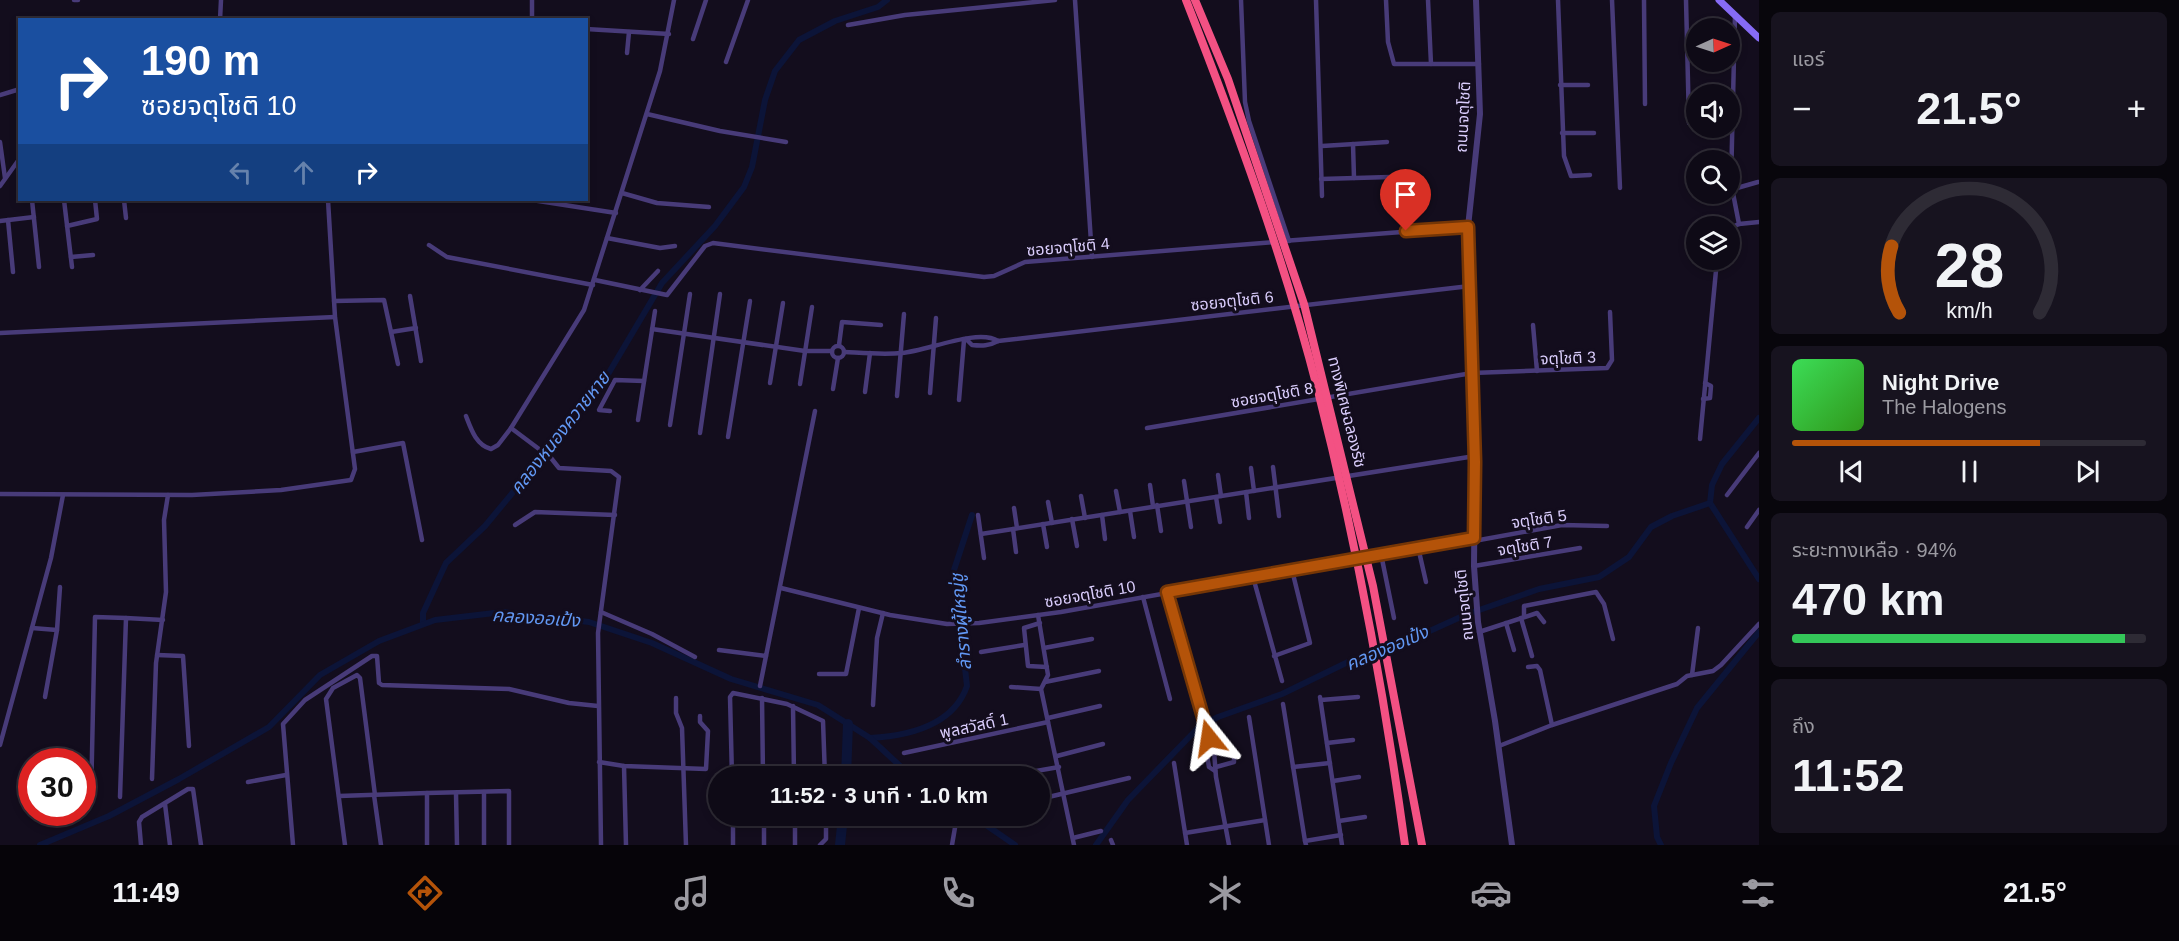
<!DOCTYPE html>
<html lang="th">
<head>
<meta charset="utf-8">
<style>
	body { margin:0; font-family:Arial,"Noto Sans Thai",sans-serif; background:#17131f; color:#f1f3f6; height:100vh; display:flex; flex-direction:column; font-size:22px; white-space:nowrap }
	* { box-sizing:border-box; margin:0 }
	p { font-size:20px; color:#9b9aa1 }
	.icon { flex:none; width:33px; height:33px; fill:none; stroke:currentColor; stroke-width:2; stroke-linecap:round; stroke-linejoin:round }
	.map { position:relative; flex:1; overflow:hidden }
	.sheet { display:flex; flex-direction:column; gap:12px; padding:12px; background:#08060c; width:420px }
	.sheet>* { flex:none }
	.top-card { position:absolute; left:18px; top:18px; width:570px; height:183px; border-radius:0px; box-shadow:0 3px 9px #0003,0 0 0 2px #2e2b35; background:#1a4fa0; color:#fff; overflow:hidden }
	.needle { width:39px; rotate:87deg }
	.controls { position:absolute; left:1686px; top:18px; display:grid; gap:12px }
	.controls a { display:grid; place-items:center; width:54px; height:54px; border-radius:50%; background:#0e0a16; box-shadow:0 3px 9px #0003,0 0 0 2px #2e2b35; font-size:30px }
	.speed { position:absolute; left:18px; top:748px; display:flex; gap:12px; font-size:30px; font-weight:700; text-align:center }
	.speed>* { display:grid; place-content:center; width:78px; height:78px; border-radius:50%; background:#0e0a16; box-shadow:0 3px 9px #0003,0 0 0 2px #2e2b35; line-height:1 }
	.speed .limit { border:9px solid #d22; background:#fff; color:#111 }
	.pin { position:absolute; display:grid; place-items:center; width:51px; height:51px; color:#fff; margin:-62px -26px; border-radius:50% 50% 50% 0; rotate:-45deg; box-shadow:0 0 6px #0007 }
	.pin .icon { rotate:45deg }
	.me { position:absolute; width:66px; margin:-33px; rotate:345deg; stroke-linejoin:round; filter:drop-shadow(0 0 4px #0008) }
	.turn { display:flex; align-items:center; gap:21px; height:126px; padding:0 24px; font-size:27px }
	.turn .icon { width:78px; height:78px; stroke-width:2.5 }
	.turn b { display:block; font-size:42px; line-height:51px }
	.lanes { display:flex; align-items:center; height:57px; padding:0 24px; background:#0003; justify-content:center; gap:30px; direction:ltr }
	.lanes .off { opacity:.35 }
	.big { font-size:45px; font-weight:600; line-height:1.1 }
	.sheet .card { flex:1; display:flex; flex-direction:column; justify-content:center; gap:9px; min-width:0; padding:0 21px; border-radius:9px; background:#17131f }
	.sheet .dial { align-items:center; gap:0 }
	.dial svg { height:156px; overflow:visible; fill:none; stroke:#2e2b35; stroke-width:7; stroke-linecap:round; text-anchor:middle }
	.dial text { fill:#f1f3f6; stroke:none }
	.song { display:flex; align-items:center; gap:18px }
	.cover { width:72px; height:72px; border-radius:9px; background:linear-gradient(135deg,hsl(130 70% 55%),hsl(110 70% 35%)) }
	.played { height:6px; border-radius:3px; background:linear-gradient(90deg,#b45309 70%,#2e2b35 70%) }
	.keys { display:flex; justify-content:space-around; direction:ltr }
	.heat { display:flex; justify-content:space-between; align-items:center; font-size:33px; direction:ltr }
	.charge { height:9px; border-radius:4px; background:linear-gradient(90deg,#34c759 94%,#2e2b35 0) }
	.trip { position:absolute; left:708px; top:766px; width:342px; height:60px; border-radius:30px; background:#0e0a16; box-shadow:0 3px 9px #0003,0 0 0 2px #2e2b35; font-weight:600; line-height:60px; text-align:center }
	.dock { display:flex; height:96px; justify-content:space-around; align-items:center; background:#060409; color:#9b9aa1 }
	.dock .icon { width:42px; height:42px }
	.dock .current { color:#b45309 }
	.dock b { font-size:27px; color:#f1f3f6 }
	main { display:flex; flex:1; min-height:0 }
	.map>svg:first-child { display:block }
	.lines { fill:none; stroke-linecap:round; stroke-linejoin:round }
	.canal { stroke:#0c1438; stroke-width:6 }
	.river { stroke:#0c1438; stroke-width:10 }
	.minor { stroke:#483b79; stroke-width:4.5 }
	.tertiary { stroke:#483b79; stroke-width:6 }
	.secondary { stroke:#866bf5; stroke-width:7 }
	.motorway-bridge { stroke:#f35183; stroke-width:8 }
	.route-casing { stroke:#753606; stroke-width:15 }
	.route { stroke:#b45309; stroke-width:10 }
	.labels { text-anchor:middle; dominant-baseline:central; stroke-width:6; stroke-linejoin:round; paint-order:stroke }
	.street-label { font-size:16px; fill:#dacdfc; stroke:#130d1d }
	.water-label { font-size:18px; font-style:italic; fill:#6298f4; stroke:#130d1d }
</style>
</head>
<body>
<main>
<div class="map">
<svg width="1759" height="845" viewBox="0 0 1759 845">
	<rect width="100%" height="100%" fill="#130d1d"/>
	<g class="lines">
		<g class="canal">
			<polyline points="1759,418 1722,464 1712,485 1710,503 1759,579"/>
			<polyline points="423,624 423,613 446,563 485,526 601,386 662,283 715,226 744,187 752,167 765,100 775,71 799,40 835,21 878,7 887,0"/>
			<path d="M870,738C907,736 953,726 967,686L954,570L972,515"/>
			<polyline points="973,816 1015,845"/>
			<polyline points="40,845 109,816 179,779 269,727 320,675 379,641 435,620 503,612 589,622 652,643 731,679 818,705 870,738 912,777"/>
			<polyline points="1096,845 1128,800 1199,727 1218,717 1282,694 1348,662 1401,644 1465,615 1539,589 1599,577 1629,557 1651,527 1672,516 1710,503"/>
			<polyline points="1661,845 1657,837 1654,806 1671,763 1697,708 1759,632"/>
		</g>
		<g class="river">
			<polyline points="846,777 848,724"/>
			<polyline points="840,845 843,816"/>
		</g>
		<g class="minor">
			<polyline points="74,0 78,0"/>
			<polyline points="1075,0 1092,257"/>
			<polyline points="1241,0 1245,102 1249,121 1289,241"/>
			<polyline points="1316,0 1322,196"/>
			<polyline points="1386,0 1388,42 1394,64 1479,64"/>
			<polyline points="1428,0 1431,64"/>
			<polyline points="1558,0 1564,156 1571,176 1590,175"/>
			<polyline points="1612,0 1620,188"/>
			<polyline points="1644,0 1645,104"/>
			<polyline points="1686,0 1689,123"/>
			<polyline points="220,20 221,0"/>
			<polyline points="532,20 532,0"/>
			<polyline points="848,25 905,15 1055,0"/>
			<polyline points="586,29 669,34"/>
			<polyline points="693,39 706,0"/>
			<polyline points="627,53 629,32"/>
			<polyline points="726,62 748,0"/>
			<polyline points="1560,85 1588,85"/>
			<polyline points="0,95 20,89"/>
			<polyline points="647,114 720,131 786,142"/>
			<polyline points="1562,133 1594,133"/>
			<polyline points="0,142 5,178"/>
			<polyline points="1353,144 1354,178"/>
			<polyline points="1322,146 1387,142"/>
			<polyline points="1321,179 1390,177"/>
			<polyline points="0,186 20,158"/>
			<polyline points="1730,190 1758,182"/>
			<polyline points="622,193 657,203 709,207"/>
			<polyline points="1708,196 1718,194"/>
			<polyline points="32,200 39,267"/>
			<polyline points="64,200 72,267"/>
			<polyline points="124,200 126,218"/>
			<polyline points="532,200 616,213"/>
			<polyline points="8,220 13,272"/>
			<polyline points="0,221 34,217"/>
			<polyline points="1739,224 1759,222"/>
			<polyline points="67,226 97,219 95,200"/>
			<polyline points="1730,228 1739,224 1731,183 1735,15"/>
			<polyline points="607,238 660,248 675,246"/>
			<polyline points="1283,241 1468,227"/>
			<polyline points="429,245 447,257 593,285"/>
			<polyline points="71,257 93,255"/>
			<polyline points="595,280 667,295 705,246 713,243 984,277 994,276 1025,262 1274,242"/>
			<polyline points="640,290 658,271"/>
			<polyline points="410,296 421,361"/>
			<polyline points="334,301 384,300 398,364"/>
			<polyline points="1533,325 1537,371"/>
			<polyline points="652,329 805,351 832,351"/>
			<polyline points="391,332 416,328"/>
			<polyline points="0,333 335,317"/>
			<path d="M966,339L972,345C982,346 989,346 998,341"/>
			<polyline points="998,341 1470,286"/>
			<polyline points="839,345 842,322 881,325"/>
			<circle cx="838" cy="352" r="6"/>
			<path d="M845,352C863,353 883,355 902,353C927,351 978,328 998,341"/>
			<polyline points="770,383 783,303"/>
			<polyline points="800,384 812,307"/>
			<polyline points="833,389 838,358"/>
			<polyline points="865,392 870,353"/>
			<polyline points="930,393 936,318"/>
			<polyline points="897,396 904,314"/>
			<polyline points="1703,399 1710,398 1711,386 1705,383"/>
			<polyline points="959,400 964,340"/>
			<polyline points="610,411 599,410 615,380 644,381"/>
			<path d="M466,416C471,429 476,445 491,449L498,445L511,428L584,310L660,71L674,0"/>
			<polyline points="638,420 655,311"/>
			<polyline points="670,425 690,294"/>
			<polyline points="511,428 551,458 559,468 611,471 619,477 598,633 601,845"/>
			<polyline points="1147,428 1472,373 1607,368 1612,360 1610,312"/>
			<polyline points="700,433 720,294"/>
			<polyline points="728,437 750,301"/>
			<polyline points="1700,439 1717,260"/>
			<polyline points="353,452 403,443 422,540"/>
			<polyline points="1273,467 1279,516"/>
			<polyline points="1251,468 1254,491"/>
			<polyline points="1218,475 1221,496"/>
			<polyline points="1184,481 1191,527"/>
			<polyline points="1150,485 1153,506"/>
			<polyline points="1116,491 1120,512"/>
			<polyline points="1246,492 1249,518"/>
			<polyline points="0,494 192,495 281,490 351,480 355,469 335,317 328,200"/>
			<polyline points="1727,495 1759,453"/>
			<polyline points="1081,496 1085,518"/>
			<polyline points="1216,497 1220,522"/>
			<polyline points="1048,502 1052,523"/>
			<polyline points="1157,505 1161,531"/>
			<polyline points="1014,508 1017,528"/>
			<polyline points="1130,511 1134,537"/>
			<polyline points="978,515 984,558"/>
			<polyline points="1102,515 1105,539"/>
			<polyline points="1072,519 1077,546"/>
			<polyline points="1043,524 1047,547"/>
			<polyline points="515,525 535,512 615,515"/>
			<polyline points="1747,527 1759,510"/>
			<polyline points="1013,529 1016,552"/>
			<polyline points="981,534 1475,456"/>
			<polyline points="1474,541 1562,525 1607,526"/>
			<polyline points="1418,547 1426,582"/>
			<polyline points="1381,554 1394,618"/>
			<polyline points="1474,566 1580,548"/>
			<polyline points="1253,577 1282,681"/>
			<polyline points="781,588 890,615 947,624 979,623 1061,612 1474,538"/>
			<polyline points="1167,592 1209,742 1214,751 1216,777 1229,845"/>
			<polyline points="1143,597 1170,699"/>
			<polyline points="601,612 652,634 695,657"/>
			<polyline points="1038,615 1048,675 1041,689 1074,845"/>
			<polyline points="1524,617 1524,606 1596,592 1604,604 1613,639"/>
			<polyline points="1521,618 1532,656"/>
			<polyline points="1040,623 1024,628 1028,666 1047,667"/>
			<polyline points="1506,623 1514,650"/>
			<polyline points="32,628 57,630"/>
			<polyline points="1479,632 1537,613 1544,622"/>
			<polyline points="1044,648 1092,639"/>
			<polyline points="719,650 766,656 815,411"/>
			<polyline points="981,652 1024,645"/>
			<polyline points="157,655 183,656 189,746"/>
			<polyline points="1274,656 1310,643 1292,570"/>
			<polyline points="1528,667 1537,666 1540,670 1552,725"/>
			<polyline points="819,674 846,674 859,608"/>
			<polyline points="1692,675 1698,628"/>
			<polyline points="1045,682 1099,671"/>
			<polyline points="760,686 766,656"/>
			<polyline points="1011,687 1041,689"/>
			<polyline points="45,697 57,630 60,587"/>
			<polyline points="1320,697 1342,845"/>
			<polyline points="676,698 676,713 682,728 686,845"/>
			<polyline points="762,698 763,777"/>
			<polyline points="1321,700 1358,697"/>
			<polyline points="1283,704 1305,841"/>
			<polyline points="873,705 877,638 883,613"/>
			<polyline points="793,706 794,777"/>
			<polyline points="1249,717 1269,845"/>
			<polyline points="1048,718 1100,706"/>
			<polyline points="1209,742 1206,750 1209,767 1215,771"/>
			<polyline points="1327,743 1353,740"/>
			<polyline points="0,745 51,558 63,495"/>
			<polyline points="1499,746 1552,725 1677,684 1687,676 1713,671 1721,665 1759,624"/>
			<polyline points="904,753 1048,722"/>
			<polyline points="1057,756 1103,744"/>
			<polyline points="599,762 624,766 706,769 708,731 700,722 700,716"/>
			<polyline points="1174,763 1187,845"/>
			<polyline points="624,766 626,845"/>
			<polyline points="1216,767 1234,762 1234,750"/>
			<polyline points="1293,767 1330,763"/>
			<polyline points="732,777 730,697 733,693 787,704 823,721 825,777"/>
			<polyline points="1001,777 1059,767"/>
			<polyline points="152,779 156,663 166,592 164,520 168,495"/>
			<polyline points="1333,781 1359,777"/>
			<polyline points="248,782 286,775"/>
			<polyline points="484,792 484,845"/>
			<polyline points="456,793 457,845"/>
			<polyline points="374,795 381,845"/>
			<polyline points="339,796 427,793"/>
			<polyline points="120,797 126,618 163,620"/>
			<polyline points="91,799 95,617 126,618"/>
			<polyline points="1040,799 1129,778"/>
			<polyline points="165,804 170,845"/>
			<polyline points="733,816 733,845"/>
			<polyline points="764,816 764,845"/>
			<polyline points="795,816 795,845"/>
			<polyline points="1339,821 1365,817"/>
			<polyline points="1185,833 1265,820"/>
			<polyline points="1073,838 1101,831"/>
			<polyline points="1111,840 1113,845"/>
			<polyline points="141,845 139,822 142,817 188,789 193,789 201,845"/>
			<polyline points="293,845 283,724 305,700 372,656 377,656 379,683 382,685 509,689 569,703 598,706"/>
			<polyline points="345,845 326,699 333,688 357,675 360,678 375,795"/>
			<polyline points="427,845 427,793 509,791 509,845"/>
			<polyline points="820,845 826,839 826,816"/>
			<polyline points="952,845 957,816"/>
			<polyline points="1306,845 1305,841 1341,835"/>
		</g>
		<polyline class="tertiary" points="1476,0 1480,114 1468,227 1475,462 1474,566 1478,622 1495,721 1512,845"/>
		<polyline class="secondary" points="1719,0 1759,38"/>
		<g class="motorway-bridge">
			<path d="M1186,0C1236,128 1284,258 1318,391C1356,540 1384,692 1405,845"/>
			<polyline points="1195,0 1228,79 1304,304 1373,586 1422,845"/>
		</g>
	</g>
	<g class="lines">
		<defs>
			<polyline id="route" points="1209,738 1167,592 1474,538 1475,462 1468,227 1406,231"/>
		</defs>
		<use href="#route" class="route-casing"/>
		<use href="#route" class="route"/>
	</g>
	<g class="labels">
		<g class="street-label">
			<text transform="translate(1463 117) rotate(-87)">ถนนจตุโชติ</text>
			<text transform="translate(1068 247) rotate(-5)">ซอยจตุโชติ 4</text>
			<text transform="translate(1232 301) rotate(-6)">ซอยจตุโชติ 6</text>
			<text transform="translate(1568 358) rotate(-2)">จตุโชติ 3</text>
			<text transform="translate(1272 395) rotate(-10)">ซอยจตุโชติ 8</text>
			<text transform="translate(1347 412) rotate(76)">ทางพิเศษฉลองรัช</text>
			<text transform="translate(1539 519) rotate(-8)">จตุโชติ 5</text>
			<text transform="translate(1525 546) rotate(-9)">จตุโชติ 7</text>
			<text transform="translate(1090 594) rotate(-10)">ซอยจตุโชติ 10</text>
			<text transform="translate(1464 605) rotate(-96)">ถนนจตุโชติ</text>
			<text transform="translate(974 726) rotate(-12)">พูลสวัสดิ์ 1</text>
		</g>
		<g class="water-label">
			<text transform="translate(560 433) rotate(-52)">คลองหนองควายหาย</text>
			<text transform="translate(536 618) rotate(4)">คลองออเป้ง</text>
			<text transform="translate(961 622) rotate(-95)">ลำรางผู้ใหญ่ชู</text>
			<text transform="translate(1387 648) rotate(-23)">คลองออเป้ง</text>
		</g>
	</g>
</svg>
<div class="controls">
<a><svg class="needle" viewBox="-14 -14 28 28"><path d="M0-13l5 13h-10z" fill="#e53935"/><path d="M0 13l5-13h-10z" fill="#9b9aa1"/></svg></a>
<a><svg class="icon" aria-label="sound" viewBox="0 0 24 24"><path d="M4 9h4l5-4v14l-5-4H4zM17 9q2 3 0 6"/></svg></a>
<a><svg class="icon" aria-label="search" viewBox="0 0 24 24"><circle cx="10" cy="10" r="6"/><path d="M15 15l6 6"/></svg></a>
<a><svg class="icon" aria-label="layers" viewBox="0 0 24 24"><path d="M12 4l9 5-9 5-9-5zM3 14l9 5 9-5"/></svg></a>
</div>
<div class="speed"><div class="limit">30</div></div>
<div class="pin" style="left:1406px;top:231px;background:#d93025"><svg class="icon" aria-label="arrive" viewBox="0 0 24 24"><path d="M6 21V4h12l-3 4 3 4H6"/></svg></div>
<svg class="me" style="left:1209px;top:738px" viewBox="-20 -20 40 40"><path d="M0-17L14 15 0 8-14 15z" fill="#b45309" stroke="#fff" stroke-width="4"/></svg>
<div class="trip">11:52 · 3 นาที · 1.0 km</div>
<div class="top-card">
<div class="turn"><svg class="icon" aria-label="right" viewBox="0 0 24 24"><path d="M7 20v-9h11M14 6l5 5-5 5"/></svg><div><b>190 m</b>ซอยจตุโชติ 10</div></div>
<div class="lanes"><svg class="icon off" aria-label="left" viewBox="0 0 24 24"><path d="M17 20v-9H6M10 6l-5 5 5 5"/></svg><svg class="icon off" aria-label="ahead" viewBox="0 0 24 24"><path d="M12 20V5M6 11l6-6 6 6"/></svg><svg class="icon" aria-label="right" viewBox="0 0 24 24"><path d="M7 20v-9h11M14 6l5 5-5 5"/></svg></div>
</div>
</div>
<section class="sheet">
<div class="card"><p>แอร์</p>
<div class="heat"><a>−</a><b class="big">21.5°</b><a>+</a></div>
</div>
<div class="card dial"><svg viewBox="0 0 100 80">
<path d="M14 69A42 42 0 1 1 86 69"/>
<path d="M14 69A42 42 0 0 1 10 35" stroke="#b45309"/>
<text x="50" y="56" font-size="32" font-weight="700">28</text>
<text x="50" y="72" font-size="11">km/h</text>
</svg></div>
<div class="card">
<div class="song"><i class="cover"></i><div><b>Night Drive</b><p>The Halogens</p></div></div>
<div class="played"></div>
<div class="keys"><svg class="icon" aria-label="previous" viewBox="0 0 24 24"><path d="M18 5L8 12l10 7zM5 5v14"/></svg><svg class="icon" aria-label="pause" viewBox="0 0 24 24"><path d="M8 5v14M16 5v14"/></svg><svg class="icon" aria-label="next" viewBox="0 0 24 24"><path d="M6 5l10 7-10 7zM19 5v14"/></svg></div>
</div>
<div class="card"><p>ระยะทางเหลือ · 94%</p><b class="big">470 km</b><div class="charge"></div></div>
<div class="card"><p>ถึง</p><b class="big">11:52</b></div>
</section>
</main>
<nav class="dock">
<b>11:49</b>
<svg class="icon current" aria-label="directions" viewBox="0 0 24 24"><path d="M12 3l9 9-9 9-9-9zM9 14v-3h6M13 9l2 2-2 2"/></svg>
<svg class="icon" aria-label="music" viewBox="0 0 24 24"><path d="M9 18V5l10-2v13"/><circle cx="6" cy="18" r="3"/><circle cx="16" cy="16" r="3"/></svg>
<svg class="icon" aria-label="phone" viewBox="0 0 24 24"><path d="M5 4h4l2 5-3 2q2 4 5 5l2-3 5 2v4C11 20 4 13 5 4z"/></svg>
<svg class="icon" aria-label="climate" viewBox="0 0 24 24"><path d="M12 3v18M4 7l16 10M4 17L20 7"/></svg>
<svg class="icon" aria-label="car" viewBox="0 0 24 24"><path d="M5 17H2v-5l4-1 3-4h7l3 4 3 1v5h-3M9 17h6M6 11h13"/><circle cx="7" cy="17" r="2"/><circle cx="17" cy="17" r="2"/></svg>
<svg class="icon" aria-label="filters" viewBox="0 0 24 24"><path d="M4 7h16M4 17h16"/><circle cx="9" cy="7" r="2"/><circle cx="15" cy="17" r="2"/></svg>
<b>21.5°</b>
</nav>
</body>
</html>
